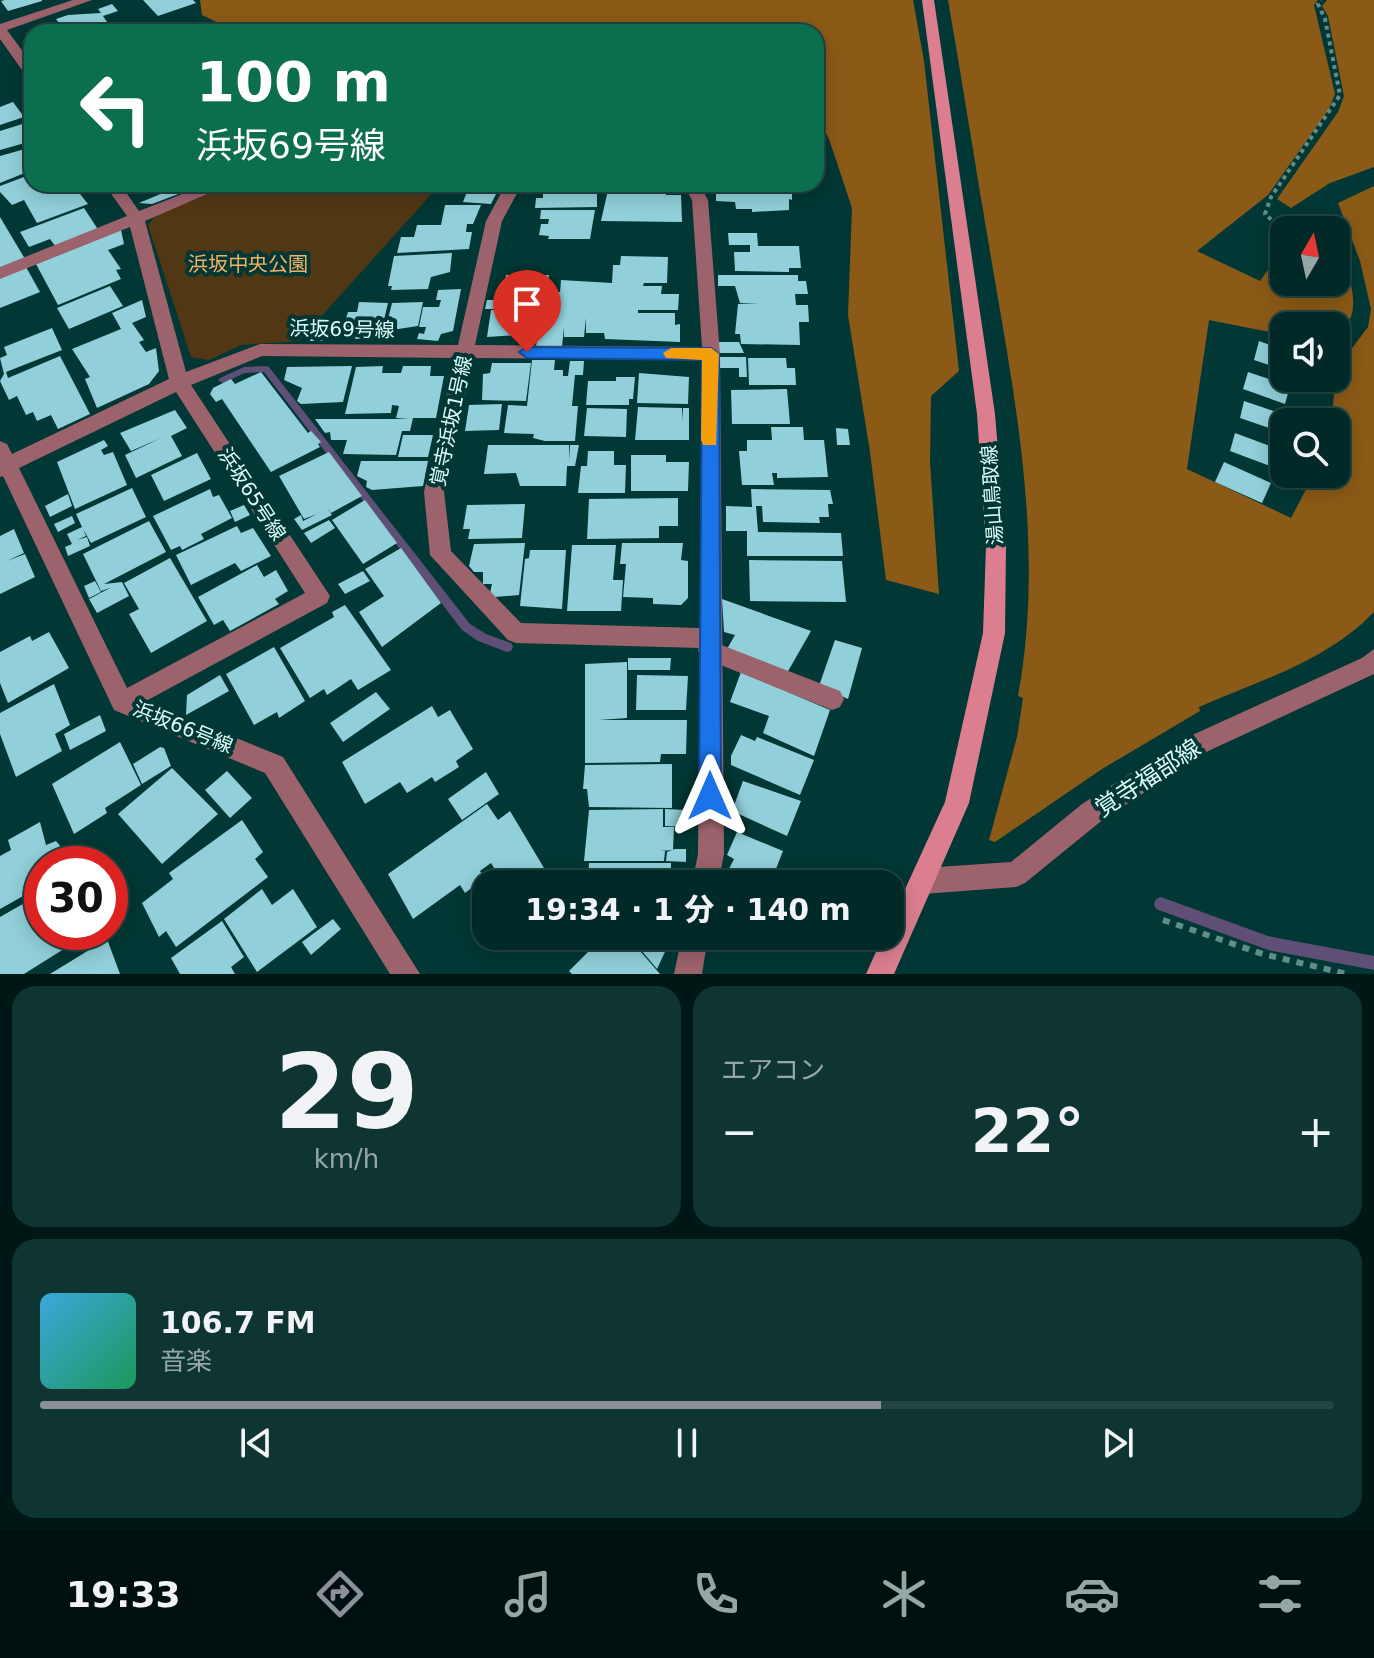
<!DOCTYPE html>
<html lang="ja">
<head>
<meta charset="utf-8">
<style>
	body { margin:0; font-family:"DejaVu Sans","Noto Sans JP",sans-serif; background:#0f3533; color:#f1f3f6; height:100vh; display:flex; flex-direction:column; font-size:30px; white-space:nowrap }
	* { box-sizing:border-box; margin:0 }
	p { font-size:26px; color:#96a6a7 }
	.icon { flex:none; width:44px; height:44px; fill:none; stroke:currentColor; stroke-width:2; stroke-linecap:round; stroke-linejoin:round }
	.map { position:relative; height:974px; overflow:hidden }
	.panel { display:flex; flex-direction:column; gap:12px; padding:12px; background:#011715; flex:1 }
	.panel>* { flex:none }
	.hud { position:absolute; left:24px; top:24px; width:800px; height:168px; border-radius:24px; box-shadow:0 4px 20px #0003,0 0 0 2px #234544; background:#0b6e4f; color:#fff; overflow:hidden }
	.needle { width:52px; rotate:9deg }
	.controls { position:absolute; left:1270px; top:216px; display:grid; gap:16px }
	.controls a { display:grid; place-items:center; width:80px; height:80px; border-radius:16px; background:#012927; box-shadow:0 4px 20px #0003,0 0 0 2px #234544; font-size:40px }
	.speed { position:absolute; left:24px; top:846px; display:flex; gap:16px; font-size:40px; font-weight:700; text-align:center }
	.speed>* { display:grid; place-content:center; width:104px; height:104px; border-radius:50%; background:#012927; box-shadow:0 4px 20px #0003,0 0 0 2px #234544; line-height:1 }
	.speed .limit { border:12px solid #d22; background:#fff; color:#111 }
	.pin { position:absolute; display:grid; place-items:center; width:68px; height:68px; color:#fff; margin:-82px -34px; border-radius:50% 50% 50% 0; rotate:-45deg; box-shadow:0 0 8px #0007 }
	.pin .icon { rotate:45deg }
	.me { position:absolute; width:88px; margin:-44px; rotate:0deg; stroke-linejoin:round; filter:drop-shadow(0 0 6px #0008) }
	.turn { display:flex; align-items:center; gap:28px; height:168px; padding:0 40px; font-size:36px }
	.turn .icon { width:104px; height:104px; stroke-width:2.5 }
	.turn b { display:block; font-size:56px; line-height:68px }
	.big { font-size:60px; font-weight:800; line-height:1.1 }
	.panel .widget { flex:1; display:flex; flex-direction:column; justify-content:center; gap:12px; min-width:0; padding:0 28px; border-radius:24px; background:#0f3533 }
	.panel .dial { align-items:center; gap:0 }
	.dial b { font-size:104px; line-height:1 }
	.song { display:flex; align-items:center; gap:24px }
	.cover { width:96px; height:96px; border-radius:12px; background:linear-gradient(135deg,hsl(200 70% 55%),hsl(150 70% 35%)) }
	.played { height:8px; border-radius:4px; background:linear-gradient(90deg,#8c9099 65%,#234544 65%) }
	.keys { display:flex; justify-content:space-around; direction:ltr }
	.heat { display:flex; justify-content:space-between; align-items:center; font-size:44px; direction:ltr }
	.panel .tiles { flex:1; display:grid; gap:12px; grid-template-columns:1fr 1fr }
	.widget:last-child { grid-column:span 2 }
	.trip { position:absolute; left:472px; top:870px; width:432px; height:80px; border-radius:24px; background:#012927; box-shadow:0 4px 20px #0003,0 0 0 2px #234544; font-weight:800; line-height:80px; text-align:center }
	.menu { display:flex; height:128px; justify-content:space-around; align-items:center; background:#001010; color:#96a6a7 }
	.menu .icon { width:56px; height:56px }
	.menu .current { color:#8c9099 }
	.menu b { font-size:36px; color:#f1f3f6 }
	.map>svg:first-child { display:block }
	.green { fill:#523715 }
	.forest { fill:#8c5a17 }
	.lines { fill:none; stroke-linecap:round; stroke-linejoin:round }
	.stream { fill:#5f4f76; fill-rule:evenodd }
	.building { fill:#91d0da }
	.path-far1 { stroke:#628e8a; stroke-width:4; stroke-dasharray:4 4; stroke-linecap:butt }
	.path { stroke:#628e8a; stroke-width:6; stroke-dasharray:7 7; stroke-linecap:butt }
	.service { fill:#9d636d; fill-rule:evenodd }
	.minor { fill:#9d636d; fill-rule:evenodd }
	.secondary { fill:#db7f90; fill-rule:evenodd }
	.route { fill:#1a73e8; stroke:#114b97; stroke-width:2 }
	.slow { fill:#f59e0b }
	.labels { text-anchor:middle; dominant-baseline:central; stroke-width:8; stroke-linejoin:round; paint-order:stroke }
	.park-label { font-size:20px; fill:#f3b166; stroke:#013734 }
	.street-label { font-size:20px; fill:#ddfcf8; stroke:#013734 }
	.near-street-label { font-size:24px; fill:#ddfcf8; stroke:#013734 }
</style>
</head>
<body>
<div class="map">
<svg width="1374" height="974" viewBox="0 0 1374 974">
	<rect width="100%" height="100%" fill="#013734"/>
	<polygon class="green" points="232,184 431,184 436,189 299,341 241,345 209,360 191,357 148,225 159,212"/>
	<g class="forest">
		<polygon points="200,0 913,0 924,61 959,371 931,396 930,462 939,594 886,580 870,452 848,315 852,208 829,139 816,113 816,32 237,32 202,15"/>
		<path d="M948,0H1318L1314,5L1335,94L1329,109L1268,195L1197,251L1260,281L1284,247V282H1336V239C1344,259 1361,300 1349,321C1347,326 1340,331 1336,335V326H1284V335L1209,320L1187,469L1291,518L1314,474H1336V422H1331L1337,368L1368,327L1371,309L1360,261L1338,203L1374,186V612C1327,661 1261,680 1199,707L1200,711L1102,769L995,842L989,840L1017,737L1023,698L1018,696C1044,554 1018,415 994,275C978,183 964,92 948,0Z"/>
		<polygon points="1327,0 1374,0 1374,167 1330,183 1291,208 1277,199 1338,112 1344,96 1328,16 1322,6"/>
	</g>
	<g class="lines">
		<g class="stream">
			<polygon points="266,366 269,367 470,624 486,634 511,643 513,647 511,651 507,652 478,641 462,630 264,372 245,373 223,383 218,380 220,378 244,367"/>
			<polygon points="1161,897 1268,936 1374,956 1374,970 1268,950 1156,909 1154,904 1156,899"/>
		</g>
	</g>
	<g class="building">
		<polygon points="5,0 42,0 42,1 8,11 1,1"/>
		<polygon points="143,0 193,0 196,3 158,16"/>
		<polygon points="112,4 118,11 103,16 113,31 32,32 32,43 26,33 61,26 56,19 68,15 101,13 98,9"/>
		<polygon points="13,102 24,117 0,125 0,107"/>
		<polygon points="32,121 32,141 0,150 0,131"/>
		<polygon points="32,147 32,170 0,183 0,156"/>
		<polygon points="32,174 32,184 72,184 88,204 37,223 24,200 12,205 0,192 0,186"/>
		<polygon points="481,184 501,184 491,204 463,202 468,189 478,190"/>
		<polygon points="546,184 601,184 601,189 546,190"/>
		<polygon points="613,184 668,184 664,205 666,195 681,195 682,222 601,221 608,190 613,191"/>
		<polygon points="716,184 792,186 792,200 789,199 789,210 752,212 752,209 736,209 735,202 716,201"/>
		<polygon points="177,187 181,193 152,204 139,203"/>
		<polygon points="597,191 597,207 535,208 536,198 543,198 543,192"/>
		<polygon points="445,205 481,205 473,224 467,224 466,232 472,232 469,249 397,253 401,237 414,237 417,225 441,225"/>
		<polygon points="84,208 99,231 56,247 50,239 29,247 20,232"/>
		<polygon points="541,210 595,210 590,239 548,239 549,236 539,235 541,224 548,224 549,219 540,219"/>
		<polygon points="0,217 25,259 0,269"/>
		<polygon points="121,230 124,244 108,250 121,269 116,270 121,279 58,305 36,264"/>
		<polygon points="728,233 757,233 758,246 799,246 801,268 789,268 789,272 735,271 734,252 750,252 750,245 729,245"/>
		<polygon points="452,253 450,272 431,277 428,289 391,290 392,286 388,286 394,256"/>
		<polygon points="621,256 668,257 667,283 644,283 643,286 662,286 661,294 679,294 678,310 638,310 638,313 675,313 675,325 680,324 680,342 605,339 604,333 586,333 586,318 584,337 564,337 564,327 562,347 536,346 543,309 511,309 512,296 503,296 506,275 549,275 547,292 560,292 561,280 612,283 613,265 620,265"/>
		<polygon points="26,267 40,292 0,308 0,277"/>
		<polygon points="718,275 798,275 798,281 806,281 808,294 795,294 796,305 808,305 809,322 799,322 800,345 741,344 740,334 735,334 738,304 759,303 740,303 735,286 718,286"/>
		<polygon points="110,286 123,306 69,329 57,308"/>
		<polygon points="461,289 453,331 441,334 438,341 417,339 419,333 424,334 426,327 419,327 423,307 439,307 441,300 436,300 438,290"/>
		<polygon points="142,300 146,317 132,323 144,340 139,342 146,352 156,348 159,371 149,384 97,408 85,379 90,377 72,349 121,329 112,313"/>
		<polygon points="487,300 511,300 510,309 485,309"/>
		<polygon points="359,302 388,303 380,337 355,339 356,336 340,336 348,312 357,312"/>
		<polygon points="423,302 418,326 385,331 392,303"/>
		<polygon points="491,310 535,310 533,334 487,337"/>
		<polygon points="52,328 62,350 6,372 8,378 60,356 90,414 58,429 51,415 37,421 33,412 26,415 17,396 9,400 0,381 4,374 0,358 7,355 4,347"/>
		<polygon points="314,329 326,329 322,341 310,341"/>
		<polygon points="1259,341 1284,350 1284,370 1254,360"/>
		<polygon points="719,342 739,342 744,353 719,353"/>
		<polygon points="719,357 746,357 747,377 739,377 739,368 719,368"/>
		<polygon points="748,358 786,358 787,368 795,368 796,385 749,385"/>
		<polygon points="532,360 555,360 554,370 563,370 563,376 568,376 570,361 584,361 583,375 575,375 572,406 578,406 575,441 545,441 533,438 534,434 504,433 508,405 527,406"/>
		<polygon points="492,363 531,363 526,401 482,400 483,374 490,373"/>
		<polygon points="352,366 343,402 301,404 297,401 302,388 284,380 287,367"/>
		<polygon points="383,366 382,373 401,373 403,366 431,366 430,376 444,376 436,418 413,418 410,431 402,431 396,455 343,454 347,440 331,440 330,432 325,433 315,419 409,419 396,418 399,406 392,405 391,413 345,414 356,367"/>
		<polygon points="261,372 308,433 311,431 321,442 318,444 320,447 271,472 222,399 216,402 210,394 213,388 231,379 235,384"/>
		<polygon points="1248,372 1290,386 1285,404 1243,389"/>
		<polygon points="639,373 689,377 688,404 637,403"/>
		<polygon points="616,377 635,377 633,399 629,399 629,405 586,405 588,381 616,381"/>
		<polygon points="787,389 790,424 732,424 731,390"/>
		<polygon points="1244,401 1288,416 1284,433 1240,418"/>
		<polygon points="502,404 499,430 465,431 469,405"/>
		<polygon points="638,407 682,408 683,421 683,408 689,408 689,440 635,440"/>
		<polygon points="587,408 627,409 626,437 584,436"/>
		<polygon points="175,410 187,428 171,436 182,456 136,478 125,455 161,438 131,451 120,433"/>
		<polygon points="771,427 803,427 804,440 824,440 828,477 777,478 777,473 772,473 774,485 742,485 739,451 747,451 747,440 772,440"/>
		<polygon points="836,428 848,429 850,445 837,445"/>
		<polygon points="1235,433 1281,450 1275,468 1230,451"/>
		<polygon points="403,435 433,435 428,457 398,457"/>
		<polygon points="104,440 108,446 101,450 104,455 113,452 127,485 75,509 57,462"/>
		<polygon points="488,445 569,445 569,460 570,445 579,445 575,466 567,466 566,486 520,486 516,473 484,474"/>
		<polygon points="588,451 614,451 614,465 626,465 625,493 578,493 581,466 587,466"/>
		<polygon points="329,452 362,496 331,513 327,508 332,515 302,530 294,519 301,515 303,521 317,514 304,519 279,476"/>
		<polygon points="197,453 211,479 164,501 151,475"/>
		<polygon points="631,455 666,455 666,462 689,462 688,491 631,491"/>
		<polygon points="361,461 428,461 423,486 372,490 366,487 367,481 357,476"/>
		<polygon points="1224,462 1271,483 1262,503 1215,482"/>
		<polygon points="132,488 146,517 91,543 83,529 86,536 77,540 87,537 90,546 68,556 65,547 72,544 67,534 82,527 76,514"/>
		<polygon points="210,489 213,497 219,495 232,518 201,534 204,539 182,550 180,546 171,550 153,516"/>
		<polygon points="751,489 830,490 833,504 828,504 829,517 819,517 820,523 763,522 762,506 756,506 758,532 841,533 843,556 747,556 747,531 726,531 726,506 752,507"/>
		<polygon points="68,494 72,506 50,517 45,506"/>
		<polygon points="678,498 678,526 659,526 659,538 587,539 589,499"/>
		<polygon points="365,500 397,543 363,564 332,520"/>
		<polygon points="525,504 522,538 468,539 470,529 463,529 467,505"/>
		<polygon points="244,505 250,515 235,522 230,511"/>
		<polygon points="72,516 75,523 58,532 54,524"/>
		<polygon points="329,520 335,528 311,543 304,533"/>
		<polygon points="149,521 166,552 104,584 122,582 129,596 97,613 89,599 110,588 101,591 83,554"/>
		<polygon points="237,526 241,533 253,528 271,556 241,571 235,563 191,585 176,555"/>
		<polygon points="14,529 24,553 7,561 25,554 35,577 0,594 0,536"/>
		<polygon points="525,543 519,595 494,597 490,593 492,584 483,584 483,572 474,572 469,566 474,544"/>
		<polygon points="622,543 683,543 681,560 688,561 688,598 681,605 653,604 653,598 623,597 626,564 620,564"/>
		<polygon points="572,545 616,545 613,580 623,580 621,611 567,611"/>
		<polygon points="401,548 441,603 382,647 359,612 384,596 365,569"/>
		<polygon points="530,550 566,550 562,609 520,606 525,559 529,558"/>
		<polygon points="170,558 207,621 151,653 129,614 139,609 124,583"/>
		<polygon points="749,560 842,561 846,602 750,601"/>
		<polygon points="257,565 264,577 276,570 288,591 275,599 279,604 230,631 223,620 214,625 198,597"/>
		<polygon points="363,571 370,581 345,594 338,584"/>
		<polygon points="95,581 101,592 89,598 84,586"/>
		<polygon points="722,599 811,631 787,673 727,649 735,635 724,632"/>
		<polygon points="345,605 391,670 358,690 351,679 327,695 324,689 310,698 280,648 334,617 332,612"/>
		<polygon points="49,632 69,668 8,703 0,683 0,652 30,636 32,641"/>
		<polygon points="835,640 862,648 848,699 819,686"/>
		<polygon points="274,647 305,701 279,718 277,712 254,725 226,674"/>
		<polygon points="628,658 671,658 670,670 628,670"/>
		<polygon points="627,662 627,718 599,720 687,720 686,754 661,754 660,762 585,763 585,664"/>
		<polygon points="741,672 830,710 814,756 763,733 769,716 730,702"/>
		<polygon points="220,675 229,691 186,715 187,695"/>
		<polygon points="637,675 688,676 686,710 636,710"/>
		<polygon points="54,684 70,725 55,734 62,751 16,777 0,734 0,713"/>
		<polygon points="376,692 390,709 343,742 330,723"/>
		<polygon points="432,706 438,717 450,710 473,749 456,761 459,767 435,782 432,777 407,793 400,782 365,804 342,762"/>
		<polygon points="100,715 106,731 70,750 64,734"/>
		<polygon points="741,735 755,741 757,737 814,760 800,795 731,765 731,756"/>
		<polygon points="120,742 141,785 105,808 107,813 74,834 52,784"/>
		<polygon points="160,747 164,748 171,766 142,784 133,764"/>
		<polygon points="672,764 672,808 589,807 587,789 583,789 585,765"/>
		<polygon points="172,768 218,814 162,864 118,814"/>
		<polygon points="227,771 252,798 230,818 205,790"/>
		<polygon points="486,772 499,794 462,820 448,799"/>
		<polygon points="743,781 801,801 787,836 732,811"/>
		<polygon points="487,804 498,820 510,811 544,868 523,884 504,884 491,863 480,871 485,878 465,893 460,885 413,919 388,874"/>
		<polygon points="663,809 663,827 674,827 673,850 660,851 665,851 664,861 584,861 589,810"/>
		<polygon points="665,809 686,810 686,827 665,826"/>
		<polygon points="242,820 263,852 255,859 268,877 176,947 166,931 159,937 142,903 173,879 169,873"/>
		<polygon points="40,822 46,845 56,841 75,864 42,864 42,890 26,899 25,895 0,909 0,856 11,850 8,840"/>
		<polygon points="737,832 783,851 770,884 731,884 735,873 729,869 734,859 727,855"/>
		<polygon points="675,849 686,849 686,862 666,861 667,852"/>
		<polygon points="589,863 671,863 671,884 588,884"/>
		<polygon points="262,889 272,905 293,889 317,927 257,972 224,919"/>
		<polygon points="42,893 42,932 91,932 24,974 0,974 0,917"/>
		<polygon points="333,919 341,929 311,955 302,942"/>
		<polygon points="222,921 244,957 231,967 235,974 180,974 171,958"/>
		<polygon points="628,937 660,974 572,974 569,971 602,938 613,951"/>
		<polygon points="107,939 120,974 50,974"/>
		<polygon points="669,943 657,969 636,944"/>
	</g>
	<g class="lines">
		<polyline class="path-far1" points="1277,225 1265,214 1271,197 1340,95 1325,19 1318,4 1321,0"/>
		<polyline class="path" points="1163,920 1263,954 1347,974"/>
		<polygon class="service" points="709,640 840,691 844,699 840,707 832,710 701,657 698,650 701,643"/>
		<g class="minor">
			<polygon points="73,0 92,0 7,30 32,64 32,78 27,77 0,39 0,24"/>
			<path d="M104,184H120L139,211L208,184H230L145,221L186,372L260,344L458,345L486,221L506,184H522L502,221L475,345L702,347L692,200L683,184H699L708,200L720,354L724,854L718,884H692L698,854L700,648L516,643L508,640L430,555L424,492L455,358L262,356L191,385L330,596L327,603L146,701L283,757L420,974H390L265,773L114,710L3,476L0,477V441L7,444L12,454L169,379L130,227L0,279V267L127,216ZM473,358L702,360L700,628L521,623L451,551L444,492ZM176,392L305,593L127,688L19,468Z"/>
			<polygon points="1374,649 1374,674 1204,753 1100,822 1025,883 1016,887 923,894 914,890 910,881 914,872 923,868 1011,862 1082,804 1188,737 1362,658"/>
			<polygon points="682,936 708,936 702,974 674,974"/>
		</g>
		<polygon class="secondary" points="922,0 934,0 995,414 1006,546 1005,633 969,803 894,974 866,974 883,936 890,936 890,922 945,802 983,633 986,546 977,414"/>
	</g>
	<polygon class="route" points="527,347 711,348 719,354 721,796 718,804 710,807 702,804 699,796 702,360 527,358 519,352"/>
	<polygon class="slow" points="671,348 711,348 719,354 716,445 703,445 701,440 702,360 666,358 663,353"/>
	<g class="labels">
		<g class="park-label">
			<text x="248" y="264">浜坂中央公園</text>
		</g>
		<g class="street-label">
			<text transform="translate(342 329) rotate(1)">浜坂69号線</text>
			<text transform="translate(451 421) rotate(-78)">覚寺浜坂1号線</text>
			<text transform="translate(252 494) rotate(57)">浜坂65号線</text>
			<text transform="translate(992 495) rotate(-94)">湯山鳥取線</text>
			<text transform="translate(183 727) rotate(22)">浜坂66号線</text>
		</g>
		<g class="near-street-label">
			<text transform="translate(1148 778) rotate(-33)">覚寺福部線</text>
		</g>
	</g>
</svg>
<div class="controls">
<a><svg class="needle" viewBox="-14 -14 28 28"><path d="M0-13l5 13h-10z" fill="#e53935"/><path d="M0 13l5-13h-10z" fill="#96a6a7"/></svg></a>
<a><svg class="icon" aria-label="sound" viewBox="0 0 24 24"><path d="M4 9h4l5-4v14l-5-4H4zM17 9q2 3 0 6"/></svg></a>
<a><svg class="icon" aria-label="search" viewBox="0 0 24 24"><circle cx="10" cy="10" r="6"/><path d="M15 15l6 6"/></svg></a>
</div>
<div class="speed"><div class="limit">30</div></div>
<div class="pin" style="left:527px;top:352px;background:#d93025"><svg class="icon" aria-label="arrive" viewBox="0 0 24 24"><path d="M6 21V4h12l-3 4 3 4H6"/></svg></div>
<svg class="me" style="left:710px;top:796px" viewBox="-20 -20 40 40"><path d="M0-17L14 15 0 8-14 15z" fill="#1a73e8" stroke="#fff" stroke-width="4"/></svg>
<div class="trip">19:34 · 1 分 · 140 m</div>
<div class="hud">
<div class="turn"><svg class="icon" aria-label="left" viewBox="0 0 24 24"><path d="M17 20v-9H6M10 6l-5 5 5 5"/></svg><div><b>100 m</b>浜坂69号線</div></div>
</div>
</div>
<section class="panel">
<div class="tiles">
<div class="widget dial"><b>29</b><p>km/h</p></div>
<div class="widget"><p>エアコン</p>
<div class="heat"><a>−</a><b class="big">22°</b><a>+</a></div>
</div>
<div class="widget">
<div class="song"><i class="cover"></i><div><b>106.7 FM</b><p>音楽</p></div></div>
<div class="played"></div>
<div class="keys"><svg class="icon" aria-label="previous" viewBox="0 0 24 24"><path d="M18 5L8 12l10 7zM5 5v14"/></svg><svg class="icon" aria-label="pause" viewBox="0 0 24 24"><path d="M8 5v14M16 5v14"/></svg><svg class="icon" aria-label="next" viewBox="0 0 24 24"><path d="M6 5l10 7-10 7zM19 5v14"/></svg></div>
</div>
</div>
</section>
<nav class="menu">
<b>19:33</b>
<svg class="icon current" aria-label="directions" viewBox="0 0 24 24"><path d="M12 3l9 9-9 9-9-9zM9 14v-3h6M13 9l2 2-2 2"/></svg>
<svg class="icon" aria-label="music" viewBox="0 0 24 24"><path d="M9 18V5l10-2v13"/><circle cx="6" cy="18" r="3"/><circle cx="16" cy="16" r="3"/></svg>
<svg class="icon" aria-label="phone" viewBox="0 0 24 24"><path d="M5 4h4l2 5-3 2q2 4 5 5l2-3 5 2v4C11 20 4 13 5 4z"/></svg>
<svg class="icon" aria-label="climate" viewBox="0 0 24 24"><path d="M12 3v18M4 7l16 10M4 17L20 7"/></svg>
<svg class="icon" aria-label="car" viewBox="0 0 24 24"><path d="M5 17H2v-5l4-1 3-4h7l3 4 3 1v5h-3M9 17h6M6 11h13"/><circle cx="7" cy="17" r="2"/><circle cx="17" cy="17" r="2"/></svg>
<svg class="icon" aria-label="filters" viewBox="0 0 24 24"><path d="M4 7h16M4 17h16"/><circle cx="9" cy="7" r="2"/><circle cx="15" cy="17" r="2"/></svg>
</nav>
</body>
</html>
